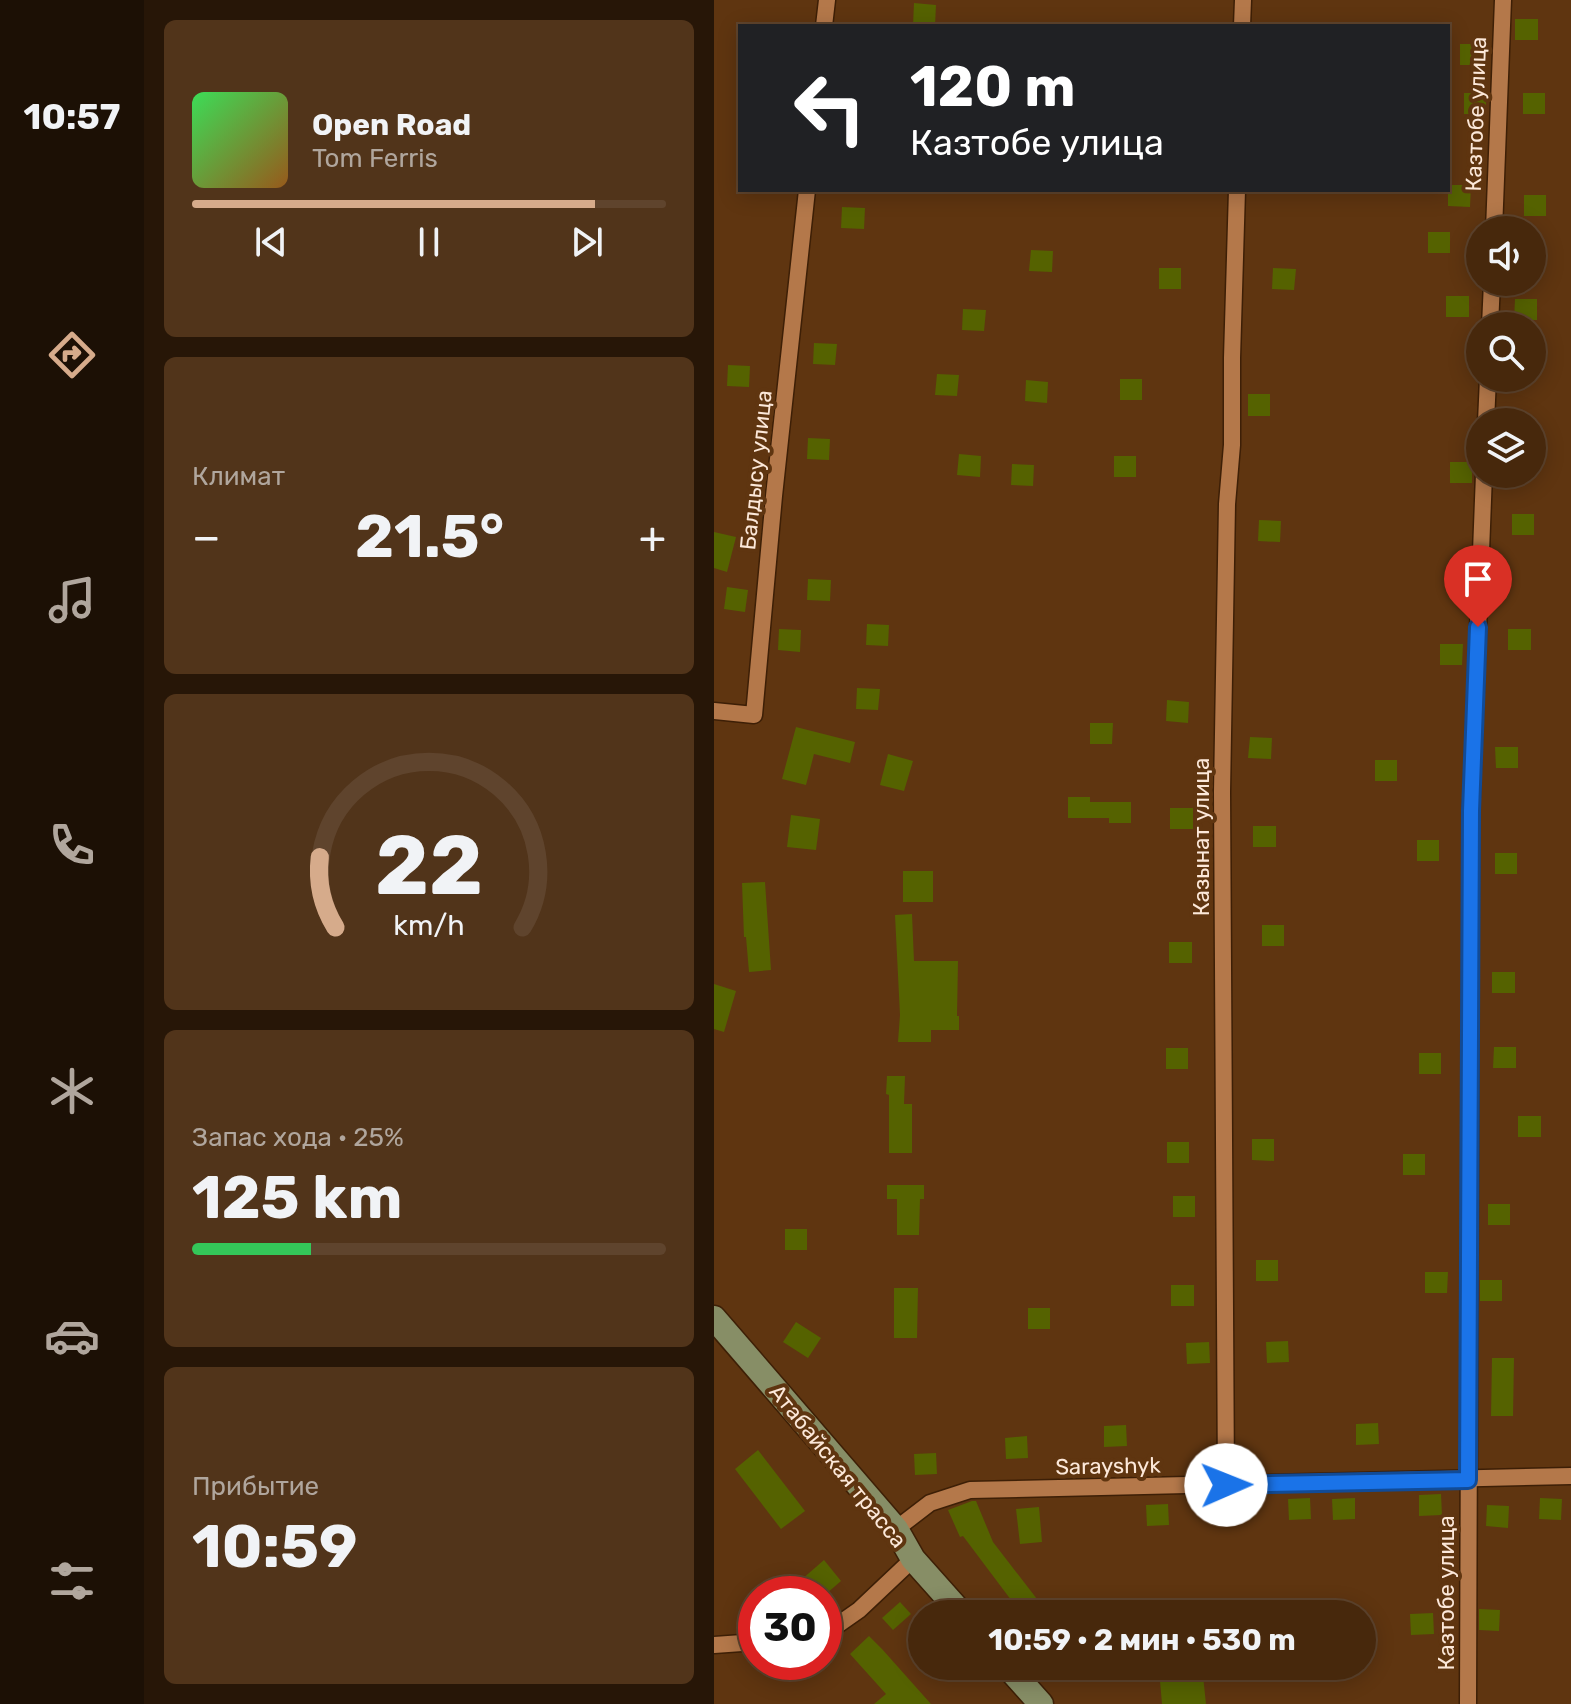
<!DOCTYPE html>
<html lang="ru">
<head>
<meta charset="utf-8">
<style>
	body { margin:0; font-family:Rubik,sans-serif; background:#51341a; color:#f1f3f6; height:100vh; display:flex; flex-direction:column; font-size:30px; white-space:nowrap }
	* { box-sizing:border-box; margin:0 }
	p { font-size:26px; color:#b0a69d }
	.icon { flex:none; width:44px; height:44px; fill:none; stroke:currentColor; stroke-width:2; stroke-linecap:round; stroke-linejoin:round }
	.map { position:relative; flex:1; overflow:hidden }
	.details { display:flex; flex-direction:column; gap:20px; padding:20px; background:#271607; width:570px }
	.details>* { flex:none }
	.hud { position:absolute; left:24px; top:24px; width:712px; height:168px; border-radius:0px; box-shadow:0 4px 20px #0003,0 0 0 2px #5f442d; background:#202124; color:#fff; overflow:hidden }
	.tools { position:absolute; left:752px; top:216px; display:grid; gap:16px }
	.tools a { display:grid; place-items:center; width:80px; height:80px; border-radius:50%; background:#47280c; box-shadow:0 4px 20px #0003,0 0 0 2px #5f442d; font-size:40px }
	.speed { position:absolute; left:24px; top:1576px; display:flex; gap:16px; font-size:40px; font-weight:700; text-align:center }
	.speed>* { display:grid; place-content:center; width:104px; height:104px; border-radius:50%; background:#47280c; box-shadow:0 4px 20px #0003,0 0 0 2px #5f442d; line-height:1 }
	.speed .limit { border:12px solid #d22; background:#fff; color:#111 }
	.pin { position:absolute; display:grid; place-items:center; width:68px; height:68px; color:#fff; margin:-82px -34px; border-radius:50% 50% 50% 0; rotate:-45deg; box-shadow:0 0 8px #0007 }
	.pin .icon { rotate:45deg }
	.me { position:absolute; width:88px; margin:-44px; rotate:89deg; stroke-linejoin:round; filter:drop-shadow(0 0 6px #0008) }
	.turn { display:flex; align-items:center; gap:28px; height:168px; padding:0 40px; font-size:36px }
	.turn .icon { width:104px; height:104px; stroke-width:2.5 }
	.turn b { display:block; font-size:56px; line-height:68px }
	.big { font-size:60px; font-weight:700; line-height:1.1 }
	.details .widget { flex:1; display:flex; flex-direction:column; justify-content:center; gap:12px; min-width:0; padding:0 28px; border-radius:12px; background:#51341a }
	.details .dial { align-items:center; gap:0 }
	.dial svg { height:208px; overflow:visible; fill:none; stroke:#5f442d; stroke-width:7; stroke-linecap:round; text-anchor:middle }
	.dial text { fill:#f1f3f6; stroke:none }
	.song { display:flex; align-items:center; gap:24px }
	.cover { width:96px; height:96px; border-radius:12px; background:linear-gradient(135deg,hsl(130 70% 55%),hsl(30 70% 35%)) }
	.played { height:8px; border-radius:4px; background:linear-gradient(90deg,#d6ab8b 85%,#5f442d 85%) }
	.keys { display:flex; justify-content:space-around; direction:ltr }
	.heat { display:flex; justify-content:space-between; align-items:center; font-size:44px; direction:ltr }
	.charge { height:12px; border-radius:6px; background:linear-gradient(90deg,#34c759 25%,#5f442d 0) }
	.trip { position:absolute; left:194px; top:1600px; width:468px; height:80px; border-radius:40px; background:#47280c; box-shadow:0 4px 20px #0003,0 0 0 2px #5f442d; font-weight:700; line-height:80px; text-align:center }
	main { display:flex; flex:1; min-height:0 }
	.menu { display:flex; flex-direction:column; width:144px; justify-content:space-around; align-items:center; background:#1c1005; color:#b0a69d }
	.menu .icon { width:56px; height:56px }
	.menu .on { color:#d6ab8b }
	.menu b { font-size:36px; color:#f1f3f6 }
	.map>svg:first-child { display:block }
	.building { fill:#556200 }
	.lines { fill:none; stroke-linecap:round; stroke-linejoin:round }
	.street-casing { stroke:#3d1f06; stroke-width:19 }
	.secondary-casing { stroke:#3d1f06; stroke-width:27 }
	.street { stroke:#b4784a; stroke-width:16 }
	.secondary { stroke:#878e66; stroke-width:24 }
	.route-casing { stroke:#114b97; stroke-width:20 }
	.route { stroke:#1a73e8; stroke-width:14 }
	.labels { text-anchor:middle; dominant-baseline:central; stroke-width:8; stroke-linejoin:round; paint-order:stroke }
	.street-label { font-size:22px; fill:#fce8d9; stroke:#5f3510 }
</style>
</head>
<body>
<main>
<nav class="menu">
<b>10:57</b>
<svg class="icon on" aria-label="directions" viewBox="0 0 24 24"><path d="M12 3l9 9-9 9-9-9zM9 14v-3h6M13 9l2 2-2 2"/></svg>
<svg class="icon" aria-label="music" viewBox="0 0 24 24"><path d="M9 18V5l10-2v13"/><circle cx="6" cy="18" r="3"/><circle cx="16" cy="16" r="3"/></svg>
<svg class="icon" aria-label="phone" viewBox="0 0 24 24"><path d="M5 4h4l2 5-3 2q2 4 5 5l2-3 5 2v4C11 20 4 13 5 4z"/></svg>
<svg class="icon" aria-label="climate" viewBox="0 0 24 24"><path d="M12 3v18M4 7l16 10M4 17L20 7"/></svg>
<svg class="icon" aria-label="car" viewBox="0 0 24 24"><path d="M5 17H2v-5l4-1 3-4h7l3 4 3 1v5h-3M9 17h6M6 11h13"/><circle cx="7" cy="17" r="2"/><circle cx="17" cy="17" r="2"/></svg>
<svg class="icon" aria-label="filters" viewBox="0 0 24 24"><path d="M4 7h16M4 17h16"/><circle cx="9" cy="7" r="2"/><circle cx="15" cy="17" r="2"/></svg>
</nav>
<section class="details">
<div class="widget">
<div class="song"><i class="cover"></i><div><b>Open Road</b><p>Tom Ferris</p></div></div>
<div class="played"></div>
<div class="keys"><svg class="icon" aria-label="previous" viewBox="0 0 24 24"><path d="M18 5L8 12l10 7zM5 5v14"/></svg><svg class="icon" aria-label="pause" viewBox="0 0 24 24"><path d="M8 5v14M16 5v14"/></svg><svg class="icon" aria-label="next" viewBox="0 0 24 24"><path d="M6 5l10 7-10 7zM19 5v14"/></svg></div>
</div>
<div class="widget"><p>Климат</p>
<div class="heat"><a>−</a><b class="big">21.5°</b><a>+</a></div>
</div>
<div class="widget dial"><svg viewBox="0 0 100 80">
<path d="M14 69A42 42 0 1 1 86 69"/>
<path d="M14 69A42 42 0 0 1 8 42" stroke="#d6ab8b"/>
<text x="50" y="56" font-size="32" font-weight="700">22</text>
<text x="50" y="72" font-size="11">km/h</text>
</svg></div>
<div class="widget"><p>Запас хода · 25%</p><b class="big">125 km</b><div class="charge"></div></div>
<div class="widget"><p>Прибытие</p><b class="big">10:59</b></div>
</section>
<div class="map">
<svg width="857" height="1704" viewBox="0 0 857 1704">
	<rect width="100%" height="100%" fill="#5f3510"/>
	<g class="building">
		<polygon points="200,3 222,5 221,26 199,25"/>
		<rect x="801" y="19" width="23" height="21"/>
		<polygon points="746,44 769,44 768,65 746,65"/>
		<rect x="750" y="93" width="22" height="21"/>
		<rect x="809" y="93" width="22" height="21"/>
		<polygon points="734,185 757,185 756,207 734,206"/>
		<rect x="810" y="195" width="22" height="21"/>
		<polygon points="128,207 151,208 150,229 127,228"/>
		<rect x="714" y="232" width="22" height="21"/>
		<polygon points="317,250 339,251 338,272 315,271"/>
		<rect x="445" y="268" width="22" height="21"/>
		<polygon points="559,268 582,269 580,290 558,289"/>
		<rect x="732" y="296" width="23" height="21"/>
		<polygon points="801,299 823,299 823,320 800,320"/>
		<polygon points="249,309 272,310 270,331 248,330"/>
		<polygon points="100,343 123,344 121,365 99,364"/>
		<polygon points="14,365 36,366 35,387 13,386"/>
		<polygon points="223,374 245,375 243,396 221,395"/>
		<rect x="406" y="379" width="22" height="21"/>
		<polygon points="312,380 334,382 333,403 311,401"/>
		<rect x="534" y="394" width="22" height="22"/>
		<polygon points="94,438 116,439 115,460 93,459"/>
		<polygon points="245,454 267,456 266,477 243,475"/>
		<rect x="400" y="456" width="22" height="21"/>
		<rect x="736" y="462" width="22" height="21"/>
		<polygon points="298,464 320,465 319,486 297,485"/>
		<rect x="798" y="514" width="22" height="21"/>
		<polygon points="545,520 567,521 566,542 544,541"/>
		<polygon points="0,532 22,537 13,572 0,568"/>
		<polygon points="94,579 117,580 116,601 93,600"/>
		<polygon points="13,587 34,590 31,612 10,609"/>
		<polygon points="153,624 175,625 174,646 152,645"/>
		<polygon points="65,629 87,630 86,652 64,650"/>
		<rect x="794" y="629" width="23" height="21"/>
		<polygon points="726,644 749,644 748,665 726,665"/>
		<polygon points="143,688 166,689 164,710 142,709"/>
		<polygon points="453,700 475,702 474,723 452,721"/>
		<polygon points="376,723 399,723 398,744 376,744"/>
		<polygon points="82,727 141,742 136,763 100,754 92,785 68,779"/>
		<polygon points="536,737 558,738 557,759 534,758"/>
		<polygon points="781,747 804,747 804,768 782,768"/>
		<polygon points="174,754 199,761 190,791 166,785"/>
		<rect x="661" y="760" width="22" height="21"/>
		<polygon points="354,797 376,797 376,802 417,802 417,823 395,823 395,818 354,818"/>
		<rect x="456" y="808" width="23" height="21"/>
		<polygon points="77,815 106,819 102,850 73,847"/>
		<rect x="539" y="826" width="23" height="21"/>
		<rect x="703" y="840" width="22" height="21"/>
		<rect x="781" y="853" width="22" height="21"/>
		<rect x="189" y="871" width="30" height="31"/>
		<polygon points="51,882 57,970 35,972 32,937 30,937 28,883"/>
		<polygon points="198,914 200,961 244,961 243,1016 245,1016 245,1030 217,1030 217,1042 184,1042 186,1015 181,915"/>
		<rect x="548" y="925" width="22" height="21"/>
		<rect x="455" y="942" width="23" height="21"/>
		<rect x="778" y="972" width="23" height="21"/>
		<polygon points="0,984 22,991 10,1032 0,1029"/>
		<polygon points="780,1047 802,1047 802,1068 779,1068"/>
		<rect x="452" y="1048" width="22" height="21"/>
		<rect x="705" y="1053" width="22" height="21"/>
		<polygon points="173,1076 191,1076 190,1104 198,1104 198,1153 175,1153 175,1095 172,1094"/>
		<rect x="804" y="1116" width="23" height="21"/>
		<polygon points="538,1139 560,1139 560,1161 538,1160"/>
		<rect x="453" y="1142" width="22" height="21"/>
		<rect x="689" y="1154" width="22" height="21"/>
		<polygon points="173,1185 210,1185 210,1199 206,1199 205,1235 183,1235 183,1199 173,1199"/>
		<rect x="459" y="1196" width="22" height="21"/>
		<rect x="774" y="1204" width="22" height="21"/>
		<rect x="71" y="1229" width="22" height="21"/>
		<rect x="542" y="1260" width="22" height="21"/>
		<polygon points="711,1272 734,1272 733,1293 711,1293"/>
		<rect x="766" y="1280" width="22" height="21"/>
		<rect x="457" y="1285" width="23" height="21"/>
		<polygon points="180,1288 204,1288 203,1338 180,1338"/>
		<rect x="314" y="1308" width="22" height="21"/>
		<polygon points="82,1322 107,1338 94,1358 69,1342"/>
		<polygon points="574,1341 575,1362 553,1363 552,1342"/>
		<polygon points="495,1342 496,1363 473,1364 472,1343"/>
		<polygon points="778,1358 800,1358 799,1416 777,1416"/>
		<polygon points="664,1423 665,1444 642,1445 642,1424"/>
		<polygon points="412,1425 413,1446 390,1447 390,1426"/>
		<polygon points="313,1436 314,1458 292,1459 291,1438"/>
		<polygon points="44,1450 91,1511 67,1529 21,1469"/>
		<polygon points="222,1453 223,1474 201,1475 200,1454"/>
		<polygon points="727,1494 728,1515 705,1516 705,1495"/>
		<polygon points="596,1498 597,1519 575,1520 574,1499"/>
		<polygon points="641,1498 641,1519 619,1520 618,1499"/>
		<polygon points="826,1498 848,1499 847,1520 825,1519"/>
		<polygon points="258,1501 262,1501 279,1542 323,1599 306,1612 249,1536 246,1537 234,1510"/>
		<polygon points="454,1504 455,1525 433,1526 432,1505"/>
		<polygon points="773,1505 795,1506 794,1528 772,1526"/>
		<polygon points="325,1507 328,1542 306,1544 302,1509"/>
		<polygon points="110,1560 127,1581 112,1594 98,1594 87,1580"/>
		<polygon points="186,1602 197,1614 179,1630 168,1618"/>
		<polygon points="765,1609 786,1610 785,1631 765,1630"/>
		<polygon points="719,1613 720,1634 697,1635 696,1614"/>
		<polygon points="155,1636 168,1649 217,1704 160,1704 172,1694 136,1654"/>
		<polygon points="437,1666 488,1666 492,1704 448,1704 446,1681 439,1682"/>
	</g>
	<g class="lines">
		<defs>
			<g id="street">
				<polyline points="110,26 113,0"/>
				<polyline points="528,26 529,0"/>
				<polyline points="780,230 789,0"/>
				<polyline points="776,326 778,282"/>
				<polyline points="772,422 774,378"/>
				<polyline points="0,711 40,715 60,496 93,190"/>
				<polyline points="512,1485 508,792 513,504 518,445 518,358 523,190"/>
				<polyline points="182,1529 216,1503 256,1490 857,1476"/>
				<polyline points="110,1632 115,1631 145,1610 199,1559"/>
				<polyline points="0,1645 42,1642"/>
				<polyline points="754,1704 757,811 770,474"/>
			</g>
			<g id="secondary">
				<polyline points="0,1318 182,1529 199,1559 248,1614"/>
				<polyline points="293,1666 327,1704"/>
			</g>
		</defs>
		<use href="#street" class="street-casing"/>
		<use href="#secondary" class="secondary-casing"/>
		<use href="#street" class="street"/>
		<use href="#secondary" class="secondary"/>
	</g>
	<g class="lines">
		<defs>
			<polyline id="route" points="512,1485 754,1480 757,811 764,627"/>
		</defs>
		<use href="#route" class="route-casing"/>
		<use href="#route" class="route"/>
	</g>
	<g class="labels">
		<g class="street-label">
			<text transform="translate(762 114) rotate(-88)">Казтобе улица</text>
			<text transform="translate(42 470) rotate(-84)">Балдысу улица</text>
			<text transform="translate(487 837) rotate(-90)">Казынат улица</text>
			<text transform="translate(124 1466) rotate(51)">Атабайская трасса</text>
			<text transform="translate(394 1466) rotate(-1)">Sarayshyk</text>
			<text transform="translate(732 1593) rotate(-90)">Казтобе улица</text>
		</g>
	</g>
</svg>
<div class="tools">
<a><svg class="icon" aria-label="sound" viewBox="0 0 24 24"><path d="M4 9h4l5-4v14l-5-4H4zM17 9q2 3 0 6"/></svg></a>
<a><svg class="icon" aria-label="search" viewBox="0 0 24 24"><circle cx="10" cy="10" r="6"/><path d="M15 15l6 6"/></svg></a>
<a><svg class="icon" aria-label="layers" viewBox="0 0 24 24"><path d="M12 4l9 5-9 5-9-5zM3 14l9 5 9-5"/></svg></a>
</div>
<div class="speed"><div class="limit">30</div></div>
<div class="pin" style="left:764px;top:627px;background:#d93025"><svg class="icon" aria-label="arrive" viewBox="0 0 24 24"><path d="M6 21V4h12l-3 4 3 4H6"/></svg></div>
<svg class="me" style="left:512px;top:1485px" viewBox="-20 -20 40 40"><circle r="19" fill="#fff"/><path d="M0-13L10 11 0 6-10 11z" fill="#1a73e8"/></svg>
<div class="trip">10:59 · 2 мин · 530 m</div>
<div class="hud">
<div class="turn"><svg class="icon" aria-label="left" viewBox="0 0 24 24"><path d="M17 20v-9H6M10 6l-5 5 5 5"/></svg><div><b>120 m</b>Казтобе улица</div></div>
</div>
</div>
</main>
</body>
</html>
